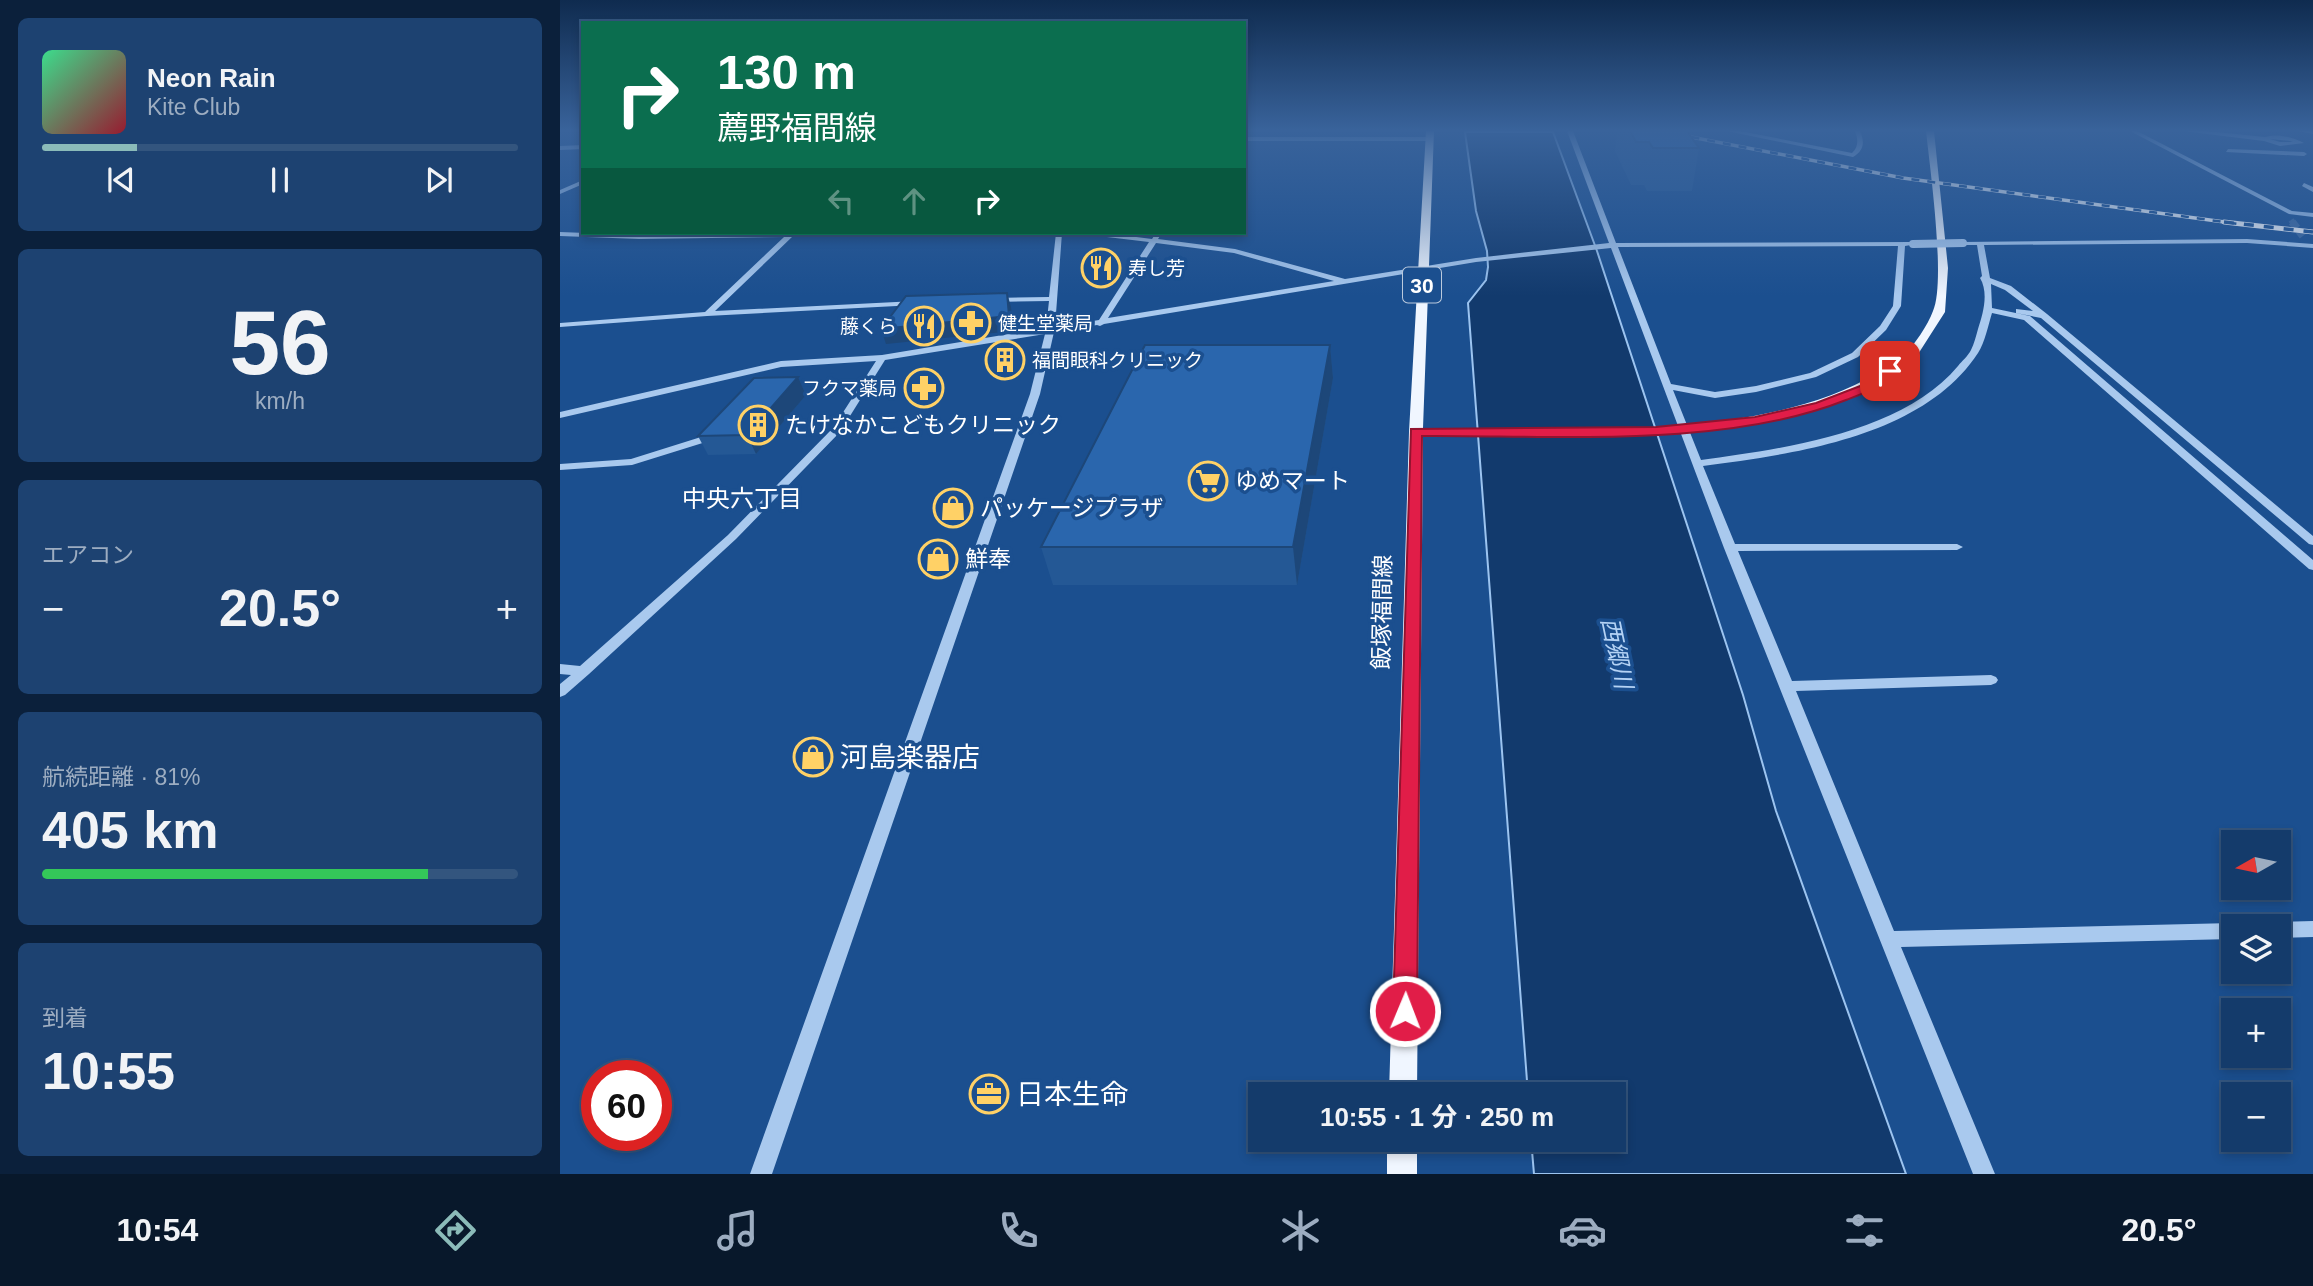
<!DOCTYPE html>
<html lang="ja">
<head>
<meta charset="utf-8">
<style>
	body { margin:0; font-family:Arial,"Noto Sans JP",sans-serif; background:#1d4271; color:#f1f3f6; height:100vh; display:flex; flex-direction:column; font-size:26px; white-space:nowrap }
	* { box-sizing:border-box; margin:0 }
	p { font-size:23px; color:#9dadc1 }
	.icon { flex:none; width:38px; height:38px; fill:none; stroke:currentColor; stroke-width:2; stroke-linecap:round; stroke-linejoin:round }
	.map { position:relative; flex:1; overflow:hidden }
	.sheet { display:flex; flex-direction:column; gap:18px; padding:18px; background:#0b203b; width:560px }
	.sheet>* { flex:none }
	.guide { position:absolute; left:21px; top:21px; width:665px; height:214px; border-radius:0px; box-shadow:0 4px 10px #0003,0 0 0 2px #33557e; background:#0b6e4f; color:#fff; overflow:hidden }
	.needle { width:46px; rotate:261deg }
	.fabs { position:absolute; left:1661px; top:830px; display:grid; gap:14px }
	.fabs a { display:grid; place-items:center; width:70px; height:70px; border-radius:0px; background:#143b6b; box-shadow:0 4px 10px #0003,0 0 0 2px #33557e; font-size:35px }
	.speed { position:absolute; left:21px; top:1060px; display:flex; gap:14px; font-size:35px; font-weight:700; text-align:center }
	.speed>* { display:grid; place-content:center; width:91px; height:91px; border-radius:50%; background:#143b6b; box-shadow:0 4px 10px #0003,0 0 0 2px #33557e; line-height:1 }
	.speed .limit { border:10px solid #d22; background:#fff; color:#111 }
	.pin { position:absolute; display:grid; place-items:center; width:60px; height:60px; color:#fff; margin:-30px; border-radius:14px; box-shadow:0 4px 10px #0006 }
	.me { position:absolute; width:77px; margin:-38px; rotate:1deg; stroke-linejoin:round; filter:drop-shadow(0 0 5px #0008) }
	.turn { display:flex; align-items:center; gap:24px; height:147px; padding:0 21px; font-size:32px }
	.turn .icon { width:91px; height:91px; stroke-width:2.5 }
	.turn b { display:block; font-size:49px; line-height:60px }
	.lanes { display:flex; align-items:center; height:66px; padding:0 21px; background:#0003; justify-content:center; gap:35px; direction:ltr }
	.lanes .off { opacity:.35 }
	.big { font-size:52px; font-weight:700; line-height:1.1 }
	.sheet .tile { flex:1; display:flex; flex-direction:column; justify-content:center; gap:10px; min-width:0; padding:0 24px; border-radius:10px; background:#1d4271 }
	.sheet .dial { align-items:center; gap:0 }
	.dial b { font-size:91px; line-height:1 }
	.song { display:flex; align-items:center; gap:21px }
	.cover { width:84px; height:84px; border-radius:10px; background:linear-gradient(135deg,hsl(150 70% 55%),hsl(350 70% 35%)) }
	.played { height:7px; border-radius:4px; background:linear-gradient(90deg,#8bbbb9 20%,#33557e 20%) }
	.keys { display:flex; justify-content:space-around; direction:ltr }
	.heat { display:flex; justify-content:space-between; align-items:center; font-size:38px; direction:ltr }
	.charge { height:10px; border-radius:5px; background:linear-gradient(90deg,#34c759 81%,#33557e 0) }
	.trip { position:absolute; left:688px; top:1082px; width:378px; height:70px; border-radius:0px; background:#143b6b; box-shadow:0 4px 10px #0003,0 0 0 2px #33557e; font-weight:700; line-height:70px; text-align:center }
	.dock { display:flex; height:112px; justify-content:space-around; align-items:center; background:#08182b; color:#9dadc1 }
	.dock .icon { width:49px; height:49px }
	.dock .active { color:#8bbbb9 }
	.dock b { font-size:32px; color:#f1f3f6 }
	main { display:flex; flex:1; min-height:0 }
	.map>svg:first-child { display:block }
	.water { fill:#123a6d; stroke:#9cc4f0; stroke-width:2 }
	.lines { fill:none; stroke-linecap:round; stroke-linejoin:round }
	.minor-tunnel-far1 { stroke:#3d69a0; stroke-width:6; stroke-dasharray:6 2.5; stroke-linecap:butt }
	.minor-tunnel { stroke:#3d69a0; stroke-width:8; stroke-dasharray:8 3.5; stroke-linecap:butt }
	.minor { fill:#a9c9ee; fill-rule:evenodd }
	.major { fill:#f0f6ff; fill-rule:evenodd }
	.rail-far1-casing { stroke:#fff; stroke-width:3.5 }
	.rail-casing { stroke:#fff; stroke-width:5 }
	.rail-far1 { stroke:#1b4f8f; stroke-width:2.5; stroke-dasharray:8; stroke-linecap:butt }
	.rail { stroke:#1b4f8f; stroke-width:3.5; stroke-dasharray:10; stroke-linecap:butt }
	.minor-bridge { stroke:#a9c9ee; stroke-width:8 }
	.wall { fill:#245895 }
	.shaded-wall { fill:#1d4779 }
	.building { fill:#2a66ad; stroke:#1d4779; stroke-width:2 }
	.route { fill:#e11d48; stroke:#92132f; stroke-width:2 }
	.labels { text-anchor:middle; dominant-baseline:central; stroke-width:7; stroke-linejoin:round; paint-order:stroke }
	.far-poi-label { font-size:19px; fill:#fff; stroke:#1b4f8f; text-anchor:start }
	.shield { fill:#1b4f8f; stroke:#bbcadd; stroke-width:2 }
	.shield-label { font-size:21px; font-weight:bold; fill:#fff }
	.poi-label { font-size:23px; fill:#fff; stroke:#1b4f8f; text-anchor:start }
	.street-label { font-size:23px; fill:#fff; stroke:#1b4f8f }
	.neighbourhood-label { font-size:24px; fill:#fff; stroke:#1b4f8f }
	.water-label { font-size:24px; font-style:italic; fill:#b5d3f5; stroke:#1b4f8f }
	.near-poi-label { font-size:28px; fill:#fff; stroke:#1b4f8f; text-anchor:start }
</style>
</head>
<body>
<main>
<section class="sheet">
<div class="tile">
<div class="song"><i class="cover"></i><div><b>Neon Rain</b><p>Kite Club</p></div></div>
<div class="played"></div>
<div class="keys"><svg class="icon" aria-label="previous" viewBox="0 0 24 24"><path d="M18 5L8 12l10 7zM5 5v14"/></svg><svg class="icon" aria-label="pause" viewBox="0 0 24 24"><path d="M8 5v14M16 5v14"/></svg><svg class="icon" aria-label="next" viewBox="0 0 24 24"><path d="M6 5l10 7-10 7zM19 5v14"/></svg></div>
</div>
<div class="tile dial"><b>56</b><p>km/h</p></div>
<div class="tile"><p>エアコン</p>
<div class="heat"><a>−</a><b class="big">20.5°</b><a>+</a></div>
</div>
<div class="tile"><p>航続距離 · 81%</p><b class="big">405 km</b><div class="charge"></div></div>
<div class="tile"><p>到着</p><b class="big">10:55</b></div>
</section>
<div class="map">
<svg width="1753" height="1174" viewBox="0 0 1753 1174">
	<rect width="100%" height="100%" fill="#1b4f8f"/>
	<polygon class="water" points="905,132 993,132 1037,251 1183,695 1216,811 1346,1174 974,1174 971,1139 1054,1139 1054,1094 968,1094 908,303 926,280 928,267 927,251 916,211"/>
	<g class="lines">
		<polyline class="minor-tunnel-far1" points="1731,220 1734,224"/>
		<polyline class="minor-tunnel" points="1732,222 1743,236"/>
		<g class="minor">
			<path d="M1007,131H1013L1056,243L1353,242L1357,244L1345,246L1341,306L1326,330L1298,357L1256,377L1196,392L1155,398L1113,390L1141,460C1222,449 1342,433 1398,366C1402,361 1408,356 1411,350C1414,344 1416,336 1418,329C1423,314 1429,293 1420,278L1422,276L1417,245H1403L1399,243L1401,242L1687,239L1753,244V248L1687,243L1424,245L1430,278L1451,286L1487,314L1753,536V545L1749,544L1481,318L1456,313V309L1473,311L1445,290L1431,284L1432,308L1470,316L1753,560V570L1749,569L1464,320L1432,313C1428,326 1425,342 1418,353C1363,437 1234,454 1143,466L1175,544H1397L1403,547L1397,550L1178,551L1232,681L1431,675L1436,677L1438,680L1436,683L1431,685L1236,691L1334,931L1673,923L1679,926H1673V939L1341,947L1435,1174H1413L1164,548L1051,248L916,262L544,324L540,326L537,325L494,332L480,394L212,1174H190L470,394L485,334L325,360L280,432L176,539L29,674L5,695L0,697V684L11,675L0,674V664L20,666L168,535L273,428L316,361L221,367L0,418V412L221,361L322,355L486,328L489,301L434,302L430,300L434,298L489,297L496,233H502L495,327L539,320L589,242L530,235L527,233H545L592,239L596,233H602L598,239L675,249L785,279L916,258L1049,243ZM596,243L674,253L774,281L548,318ZM1338,246L1333,306L1320,326L1292,353L1250,373L1196,386L1155,392L1111,384L1058,247Z"/>
			<path d="M1167,131H1180L1292,153C1299,147 1298,139 1295,131H1300C1305,142 1304,151 1293,157Z"/>
			<polygon points="1570,131 1577,131 1732,211 1753,213 1753,217 1729,214"/>
			<path d="M1623,131H1646L1705,137C1717,133 1733,137 1744,143L1720,146L1704,141ZM1710,139L1730,141L1733,142H1720Z"/>
			<polygon points="1737,131 1753,131 1753,134"/>
			<polygon points="684,137 869,137 872,139 869,141 684,141"/>
			<polygon points="23,145 23,149 0,150 0,146"/>
			<polygon points="1668,149 1744,152 1747,154 1744,156 1666,152"/>
			<polygon points="23,180 23,184 0,194 0,190"/>
			<polygon points="1744,183 1753,187 1753,192 1742,186"/>
			<polygon points="0,232 79,235 346,233 343,235 232,237 155,311 356,301 360,303 356,305 147,316 0,327 0,323 145,312 224,237 79,239 0,236"/>
			<polygon points="153,428 158,431 149,441 72,465 0,470 0,464 71,459 141,437"/>
			<polygon points="1753,921 1753,937 1718,938 1718,926 1711,926 1718,922"/>
		</g>
		<g class="major">
			<path d="M866,131H874L863,428C995,429 1203,443 1317,373C1325,368 1337,363 1344,356C1354,345 1368,325 1373,311C1386,282 1370,168 1366,131H1374L1388,268L1385,312L1353,362L1300,395L1225,418L1146,431L1063,436H863L857,1094H829L849,432Z"/>
			<rect x="827" y="1139" width="30" height="35"/>
		</g>
		<defs>
			<polyline id="rail-far1" points="1100,131 1343,178 1679,224"/>
			<polyline id="rail" points="1664,222 1753,232"/>
		</defs>
		<use href="#rail-far1" class="rail-far1-casing"/>
		<use href="#rail" class="rail-casing"/>
		<use href="#rail-far1" class="rail-far1"/>
		<use href="#rail" class="rail"/>
		<polyline class="minor-bridge" points="1353,244 1403,243"/>
	</g>
	<g class="wall">
		<polygon points="1057,131 1127,131 1139,148 1132,191 1087,191 1084,185 1071,185 1055,151"/>
		<polygon points="770,345 773,378 737,585 493,585 481,547"/>
		<polygon points="238,377 246,395 196,454 148,455 138,436"/>
	</g>
	<g class="shaded-wall">
		<polygon points="447,293 451,307 453,331 326,344 321,329"/>
		<polygon points="770,345 773,378 737,585 733,547"/>
		<polygon points="238,377 246,395 196,454 187,435"/>
	</g>
	<g class="building">
		<polygon points="1070,131 1127,131 1139,148 1093,148 1089,142 1076,142"/>
		<polygon points="447,293 449,316 321,329 346,296"/>
		<polygon points="585,345 770,345 733,547 481,547"/>
		<polygon points="238,377 187,435 138,436 194,378"/>
	</g>
	<linearGradient id="sky" x2="0" y2="1"><stop stop-color="#0f2b4f"/><stop offset="0.44" stop-color="#39639b"/><stop offset="1" stop-color="#39639b" stop-opacity="0"/></linearGradient>
	<rect width="1753" height="296" fill="url(#sky)"/>
	<path class="route" d="M1330,368L1336,371C1322,387 1304,393 1286,400C1163,449 993,435 862,436L857,1011L853,1020L845,1023L836,1020L833,1011L851,429L1096,427L1195,417L1256,403L1308,383Z"/>
	<defs>
		<symbol id="restaurant-ring" viewBox="-11 -11 22 22"><circle r="9.5" fill="#1b4f8f" stroke="#ffd166" stroke-width="1.5"/><path d="M-5-6h1v4h1v-4h1v4h1v-4h1v5L-1.5 .5V6h-2V.5L-5-1ZM5-6V6H3V1.5H1.5Q1.5-4 5-6Z" fill="#ffd166"/></symbol>
		<symbol id="pharmacy-ring" viewBox="-11 -11 22 22"><circle r="9.5" fill="#1b4f8f" stroke="#ffd166" stroke-width="1.5"/><path d="M-2-6h4v4h4v4h-4v4h-4v-4h-4v-4h4Z" fill="#ffd166"/></symbol>
		<symbol id="building-ring" viewBox="-11 -11 22 22"><circle r="9.5" fill="#1b4f8f" stroke="#ffd166" stroke-width="1.5"/><path d="M-4-6H4V6H1V3H-1V6H-4ZM-2.5-4.3h1.7v1.8h-1.7ZM.8-4.3h1.7v1.8H.8ZM-2.5-1h1.7V.8h-1.7ZM.8-1h1.7V.8H.8Z" fill="#ffd166"/></symbol>
		<symbol id="supermarket-ring" viewBox="-11 -11 22 22"><circle r="9.5" fill="#1b4f8f" stroke="#ffd166" stroke-width="1.5"/><path d="M-6-5.5h2.5l.6 2H6L4.5 2H-2.5L-4.4-4H-6ZM-1.5 3.2a1.3 1.3 0 1 0 .1 0ZM3 3.2a1.3 1.3 0 1 0 .1 0Z" fill="#ffd166"/></symbol>
		<symbol id="shop-ring" viewBox="-11 -11 22 22"><circle r="9.5" fill="#1b4f8f" stroke="#ffd166" stroke-width="1.5"/><path d="M-5-2.5h2.3a2.7 3.5 0 0 1 5.4 0H5L5.5 6h-11ZM-1.5-2.5h3a1.5 2.3 0 0 0-3 0Z" fill="#ffd166"/></symbol>
		<symbol id="office-ring" viewBox="-11 -11 22 22"><circle r="9.5" fill="#1b4f8f" stroke="#ffd166" stroke-width="1.5"/><path d="M-6-3h4V-5.5h4V-3h4V5H-6ZM-1-4.5V-3h2v-1.5ZM-6 0V1H6V0Z" fill="#ffd166"/></symbol>
	</defs>
	<g fill-rule="evenodd">
		<use href="#restaurant-ring" x="519" y="246" width="44" height="44"/>
		<use href="#pharmacy-ring" x="389" y="301" width="44" height="44"/>
		<use href="#restaurant-ring" x="342" y="304" width="44" height="44"/>
		<use href="#building-ring" x="423" y="338" width="44" height="44"/>
		<use href="#pharmacy-ring" x="342" y="366" width="44" height="44"/>
		<use href="#building-ring" x="176" y="403" width="44" height="44"/>
		<use href="#supermarket-ring" x="626" y="459" width="44" height="44"/>
		<use href="#shop-ring" x="371" y="486" width="44" height="44"/>
		<use href="#shop-ring" x="356" y="537" width="44" height="44"/>
		<use href="#shop-ring" x="231" y="735" width="44" height="44"/>
		<use href="#office-ring" x="407" y="1072" width="44" height="44"/>
	</g>
	<g class="labels">
		<g class="far-poi-label">
			<text x="568" y="268">寿し芳</text>
			<text x="438" y="323">健生堂薬局</text>
			<text x="337" y="326" text-anchor="end">藤くら</text>
			<text x="472" y="360">福間眼科クリニック</text>
			<text x="337" y="388" text-anchor="end">フクマ薬局</text>
		</g>
		<rect class="shield" x="843" y="267.5" width="38" height="35" rx="5"/>
		<g class="shield-label">
			<text x="862" y="285">30</text>
		</g>
		<g class="poi-label">
			<text x="225" y="425">たけなかこどもクリニック</text>
			<text x="675" y="481">ゆめマート</text>
			<text x="420" y="508">パッケージプラザ</text>
			<text x="405" y="559">鮮奉</text>
		</g>
		<g class="street-label">
			<text transform="translate(822 612) rotate(-89)">飯塚福間線</text>
		</g>
		<g class="neighbourhood-label">
			<text x="182" y="498">中央六丁目</text>
		</g>
		<g class="water-label">
			<text transform="translate(1057 653) rotate(78)">西郷川</text>
		</g>
		<g class="near-poi-label">
			<text x="280" y="757">河島楽器店</text>
			<text x="456" y="1094">日本生命</text>
		</g>
	</g>
</svg>
<div class="fabs">
<a><svg class="needle" viewBox="-14 -14 28 28"><path d="M0-13l5 13h-10z" fill="#e53935"/><path d="M0 13l5-13h-10z" fill="#9dadc1"/></svg></a>
<a><svg class="icon" aria-label="layers" viewBox="0 0 24 24"><path d="M12 4l9 5-9 5-9-5zM3 14l9 5 9-5"/></svg></a>
<a>+</a>
<a>−</a>
</div>
<div class="speed"><div class="limit">60</div></div>
<div class="pin" style="left:1330px;top:371px;background:#d93025"><svg class="icon" aria-label="arrive" viewBox="0 0 24 24"><path d="M6 21V4h12l-3 4 3 4H6"/></svg></div>
<svg class="me" style="left:845px;top:1011px" viewBox="-20 -20 40 40"><circle r="17" fill="#e11d48" stroke="#fff" stroke-width="3"/><path d="M0-11L8 9 0 5-8 9z" fill="#fff"/></svg>
<div class="trip">10:55 · 1 分 · 250 m</div>
<div class="guide">
<div class="turn"><svg class="icon" aria-label="right" viewBox="0 0 24 24"><path d="M7 20v-9h11M14 6l5 5-5 5"/></svg><div><b>130 m</b>薦野福間線</div></div>
<div class="lanes"><svg class="icon off" aria-label="left" viewBox="0 0 24 24"><path d="M17 20v-9H6M10 6l-5 5 5 5"/></svg><svg class="icon off" aria-label="ahead" viewBox="0 0 24 24"><path d="M12 20V5M6 11l6-6 6 6"/></svg><svg class="icon" aria-label="right" viewBox="0 0 24 24"><path d="M7 20v-9h11M14 6l5 5-5 5"/></svg></div>
</div>
</div>
</main>
<nav class="dock">
<b>10:54</b>
<svg class="icon active" aria-label="directions" viewBox="0 0 24 24"><path d="M12 3l9 9-9 9-9-9zM9 14v-3h6M13 9l2 2-2 2"/></svg>
<svg class="icon" aria-label="music" viewBox="0 0 24 24"><path d="M9 18V5l10-2v13"/><circle cx="6" cy="18" r="3"/><circle cx="16" cy="16" r="3"/></svg>
<svg class="icon" aria-label="phone" viewBox="0 0 24 24"><path d="M5 4h4l2 5-3 2q2 4 5 5l2-3 5 2v4C11 20 4 13 5 4z"/></svg>
<svg class="icon" aria-label="climate" viewBox="0 0 24 24"><path d="M12 3v18M4 7l16 10M4 17L20 7"/></svg>
<svg class="icon" aria-label="car" viewBox="0 0 24 24"><path d="M5 17H2v-5l4-1 3-4h7l3 4 3 1v5h-3M9 17h6M6 11h13"/><circle cx="7" cy="17" r="2"/><circle cx="17" cy="17" r="2"/></svg>
<svg class="icon" aria-label="filters" viewBox="0 0 24 24"><path d="M4 7h16M4 17h16"/><circle cx="9" cy="7" r="2"/><circle cx="15" cy="17" r="2"/></svg>
<b>20.5°</b>
</nav>
</body>
</html>
